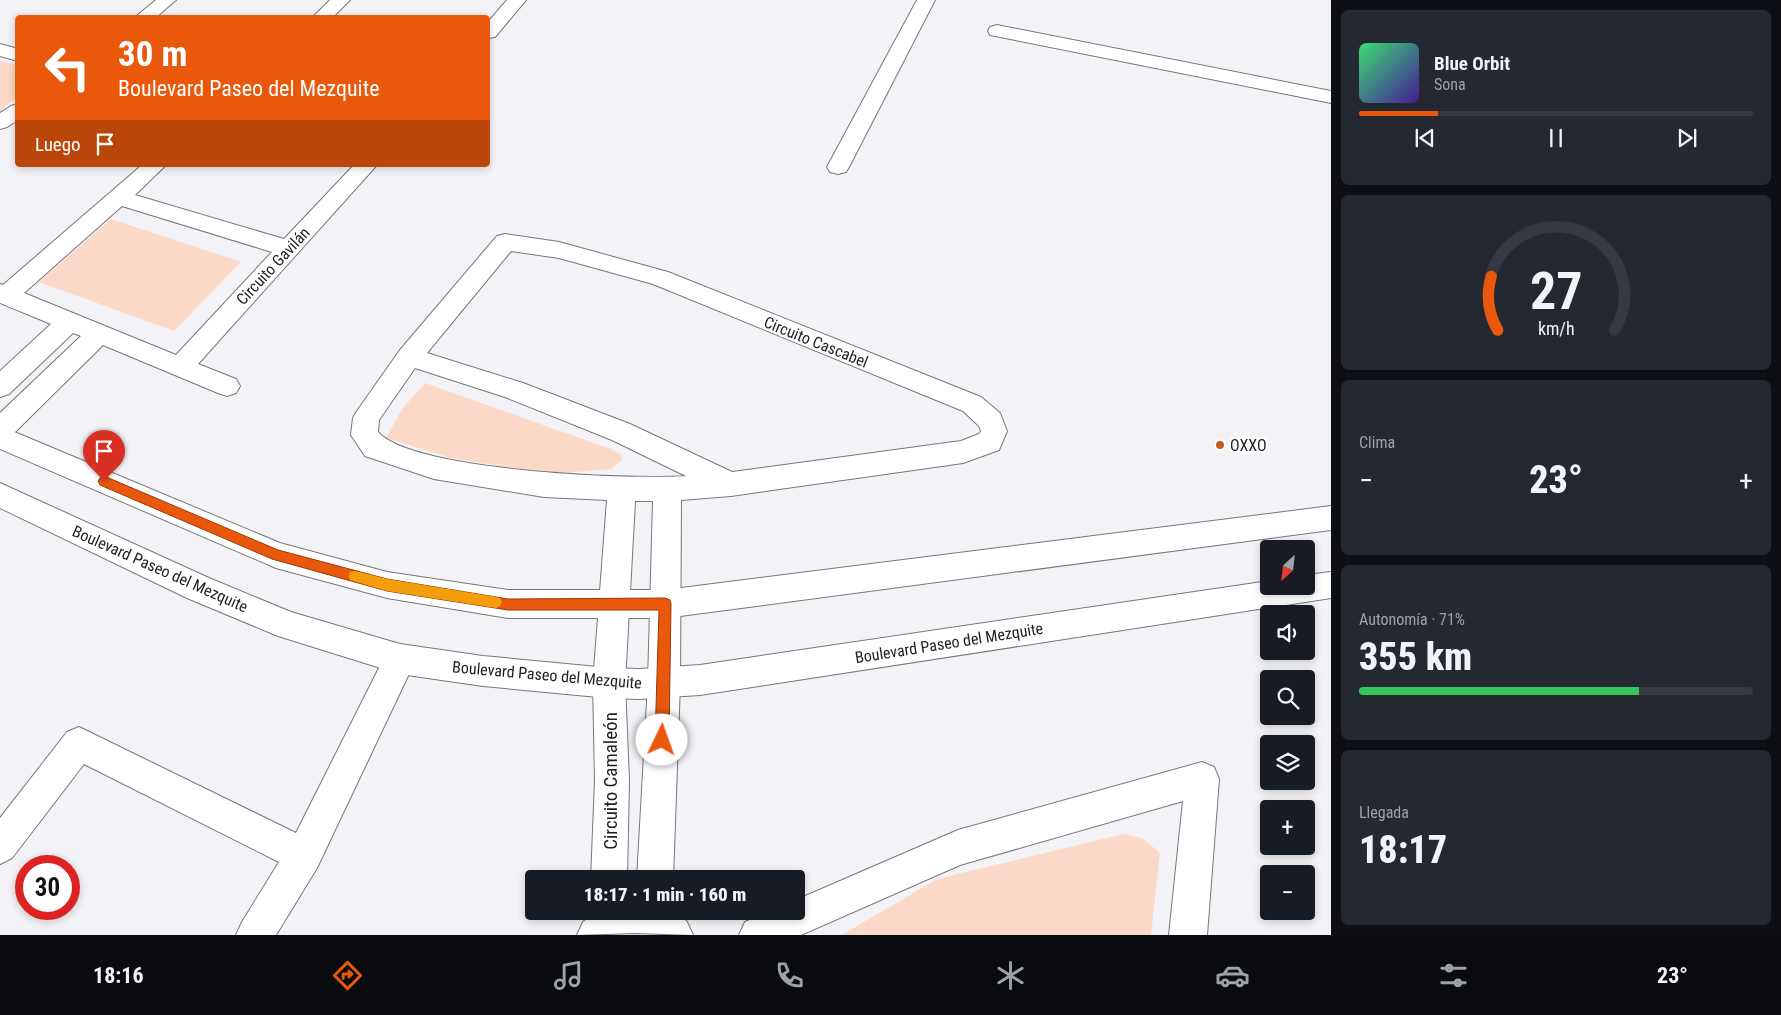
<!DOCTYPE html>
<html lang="es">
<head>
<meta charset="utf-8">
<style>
	body { margin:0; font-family:"Roboto Condensed",sans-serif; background:#242831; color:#f1f3f6; height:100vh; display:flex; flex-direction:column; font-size:19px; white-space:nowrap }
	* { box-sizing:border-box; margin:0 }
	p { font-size:16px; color:#9ea1a6 }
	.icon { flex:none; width:28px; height:28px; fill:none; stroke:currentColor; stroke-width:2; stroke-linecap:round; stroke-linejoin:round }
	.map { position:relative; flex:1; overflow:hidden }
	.sheet { display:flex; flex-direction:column; gap:10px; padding:10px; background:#0d0f14; width:450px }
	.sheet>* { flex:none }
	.guide { position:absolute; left:15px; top:15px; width:475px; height:152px; border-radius:5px; box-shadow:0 2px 8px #0003; background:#ea580c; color:#fff; overflow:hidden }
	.needle { width:32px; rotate:207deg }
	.buttons { position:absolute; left:1260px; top:540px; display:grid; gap:10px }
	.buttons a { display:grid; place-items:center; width:55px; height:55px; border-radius:5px; background:#171b24; box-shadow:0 2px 8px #0003; font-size:25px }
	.speed { position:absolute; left:15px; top:855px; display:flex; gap:10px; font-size:25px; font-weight:700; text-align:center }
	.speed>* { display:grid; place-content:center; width:65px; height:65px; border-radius:50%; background:#171b24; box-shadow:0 2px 8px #0003; line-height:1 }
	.speed .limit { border:8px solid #d22; background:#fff; color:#111 }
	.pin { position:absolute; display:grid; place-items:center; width:42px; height:42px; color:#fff; margin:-51px -21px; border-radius:50% 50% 50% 0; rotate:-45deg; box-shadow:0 0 5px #0007 }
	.pin .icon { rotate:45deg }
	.me { position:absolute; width:55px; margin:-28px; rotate:3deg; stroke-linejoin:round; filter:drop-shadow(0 0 4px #0008) }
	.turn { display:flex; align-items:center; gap:18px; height:105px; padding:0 20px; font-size:22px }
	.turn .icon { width:65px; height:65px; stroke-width:2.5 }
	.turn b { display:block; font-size:35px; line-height:42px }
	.then { display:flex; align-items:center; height:48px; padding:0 20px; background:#0003; gap:10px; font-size:19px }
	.big { font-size:38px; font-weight:800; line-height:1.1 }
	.sheet .tile { flex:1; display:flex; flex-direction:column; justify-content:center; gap:8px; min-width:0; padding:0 18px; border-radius:8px; background:#242831 }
	.sheet .dial { align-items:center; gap:0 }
	.dial svg { height:130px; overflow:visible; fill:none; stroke:#363941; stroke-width:7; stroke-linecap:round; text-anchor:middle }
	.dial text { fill:#f1f3f6; stroke:none }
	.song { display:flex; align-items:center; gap:15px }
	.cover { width:60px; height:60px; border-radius:8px; background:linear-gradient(135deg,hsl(140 70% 55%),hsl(260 70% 35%)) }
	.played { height:5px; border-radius:2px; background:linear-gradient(90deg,#ea580c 20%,#363941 20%) }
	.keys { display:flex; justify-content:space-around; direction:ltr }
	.heat { display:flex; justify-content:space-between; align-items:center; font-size:28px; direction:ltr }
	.charge { height:8px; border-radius:4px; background:linear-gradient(90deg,#34c759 71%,#363941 0) }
	.trip { position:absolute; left:525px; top:870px; width:280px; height:50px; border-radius:5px; background:#171b24; box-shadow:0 2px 8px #0003; font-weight:800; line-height:50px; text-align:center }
	.dock { display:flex; height:80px; justify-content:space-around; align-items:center; background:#090b0e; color:#9ea1a6 }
	.dock .icon { width:35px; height:35px }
	.dock .selected { color:#ea580c }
	.dock b { font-size:22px; color:#f1f3f6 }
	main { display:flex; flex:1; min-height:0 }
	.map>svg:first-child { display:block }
	.green { fill:#fcd9c6 }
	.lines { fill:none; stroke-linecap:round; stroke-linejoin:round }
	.minor-casing { stroke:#77777b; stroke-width:2 }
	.tertiary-casing { stroke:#77777b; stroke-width:2 }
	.minor { fill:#fff; fill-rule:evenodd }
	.tertiary { fill:#fff; fill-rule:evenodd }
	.route { fill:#ea580c; stroke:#983908 }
	.slow { fill:#f59e0b }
	.poi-dot { fill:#c16021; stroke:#fff; stroke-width:2 }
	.labels { text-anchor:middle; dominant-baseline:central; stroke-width:4.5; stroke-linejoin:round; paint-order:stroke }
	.street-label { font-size:16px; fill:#1e1e20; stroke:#fff }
	.poi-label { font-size:16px; fill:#1e1e20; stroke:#fff; text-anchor:start }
	.near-street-label { font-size:19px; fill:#1e1e20; stroke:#fff }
</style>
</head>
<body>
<main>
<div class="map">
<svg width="1331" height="935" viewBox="0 0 1331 935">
	<rect width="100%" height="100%" fill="#f3f3f7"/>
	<g class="green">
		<polygon points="0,61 18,65 17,97 0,111"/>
		<polygon points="111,219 241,262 174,331 39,282"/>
		<polygon points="425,383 611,449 620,454 622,460 611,469 550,474 451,458 386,438 402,409"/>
		<polygon points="1123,834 1142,838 1160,853 1151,935 842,935 937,879"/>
	</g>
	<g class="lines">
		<defs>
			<g id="minor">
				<polygon points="156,0 176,0 155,18 134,18"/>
				<polygon points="330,0 350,0 332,18 312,18"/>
				<polygon points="507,0 526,0 495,37 488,38 488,22"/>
				<polygon points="917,0 935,0 849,167 846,172 838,174 830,172 827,167"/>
				<polygon points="997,25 1331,91 1331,103 990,35 988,31 990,27"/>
				<polygon points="0,44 18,49 18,61 0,56"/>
				<polygon points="18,104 18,120 7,127 0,129 0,113 11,106"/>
				<path d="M142,165H166L135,195L284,239L354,165H377L198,364L236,379L240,386L236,393L227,396L218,393L103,345L9,438L0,441V413L81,336L73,333L9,394L0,397V371L51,324L0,303V284L3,285ZM122,206L272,252L176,355L24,293Z"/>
				<path d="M505,234L559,242L668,272L981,397L1000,413L1007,431L999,450L963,463L731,496L681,500L680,683L673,879H637L648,683L653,501H635L625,683L629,780L627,879H591L595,780L593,683L607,500L544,497L434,479L365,456L351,435L353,418L357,411L400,350L497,236ZM511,251L559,258L653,284L963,411L979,426L981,431L979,434L961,441L732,472L630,424L523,383L427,353ZM415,368L505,397L612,440L686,476C631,480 412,471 378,432L379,420Z"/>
				<polygon points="400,644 411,648 416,659 317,868 276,935 236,935 242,922 279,862 84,764 12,858 0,864 0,818 67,732 79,727 296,833 389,648"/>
				<polygon points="1202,762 1214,767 1219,779 1207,935 1169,935 1183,801 960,865 801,935 739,935 745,922 770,911 796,911 796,900 958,830"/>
				<polygon points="597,911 677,911 687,922 693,935 635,933 577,935 583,922"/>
			</g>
			<g id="tertiary">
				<polygon points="0,426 280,543 387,572 508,590 665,590 1331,506 1331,530 665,618 508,618 387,598 276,568 0,449"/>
				<polygon points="0,483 209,578 291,612 400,644 483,656 609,668 639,669 700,665 1269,581 1269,586 1306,586 1306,575 1331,572 1331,598 700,695 639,699 609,698 483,686 400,674 278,636 187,598 0,508"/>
			</g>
		</defs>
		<use href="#minor" class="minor-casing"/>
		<use href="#tertiary" class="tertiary-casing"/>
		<use href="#minor" class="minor"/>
		<use href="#tertiary" class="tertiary"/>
	</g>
	<polygon class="route" points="104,476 278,550 387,579 508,599 665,598 670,600 671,604 669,740 667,744 662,746 657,744 655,740 659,610 508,610 387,591 272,559 100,485 98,481 100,478"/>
	<polygon class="slow" points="355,571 387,579 496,597 500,598 502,602 500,606 496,608 387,591 350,580 349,576 350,572"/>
	<circle class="poi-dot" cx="1220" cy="445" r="5"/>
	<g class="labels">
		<g class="street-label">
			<text transform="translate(273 266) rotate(-47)">Circuito Gavilán</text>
			<text transform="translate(816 342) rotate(22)">Circuito Cascabel</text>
			<text transform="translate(160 569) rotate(24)">Boulevard Paseo del Mezquite</text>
			<text transform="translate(949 643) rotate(-9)">Boulevard Paseo del Mezquite</text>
			<text transform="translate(547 675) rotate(5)">Boulevard Paseo del Mezquite</text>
		</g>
		<g class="poi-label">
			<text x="1230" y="445">OXXO</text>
		</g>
		<g class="near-street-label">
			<text transform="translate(610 781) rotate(-90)">Circuito Camaleón</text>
		</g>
	</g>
</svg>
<div class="buttons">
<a><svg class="needle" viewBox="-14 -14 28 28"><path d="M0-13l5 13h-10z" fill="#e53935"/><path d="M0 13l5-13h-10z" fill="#9ea1a6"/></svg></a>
<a><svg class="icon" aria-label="sound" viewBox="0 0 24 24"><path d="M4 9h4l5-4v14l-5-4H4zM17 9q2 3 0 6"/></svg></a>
<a><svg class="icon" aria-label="search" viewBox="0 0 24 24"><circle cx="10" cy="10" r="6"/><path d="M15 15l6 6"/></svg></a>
<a><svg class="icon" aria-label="layers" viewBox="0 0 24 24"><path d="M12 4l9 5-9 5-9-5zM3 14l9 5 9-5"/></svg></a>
<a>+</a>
<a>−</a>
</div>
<div class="speed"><div class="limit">30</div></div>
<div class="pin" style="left:104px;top:481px;background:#d93025"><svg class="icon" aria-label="arrive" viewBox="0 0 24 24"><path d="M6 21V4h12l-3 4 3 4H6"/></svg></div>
<svg class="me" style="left:662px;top:740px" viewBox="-20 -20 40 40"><circle r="19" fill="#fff"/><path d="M0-13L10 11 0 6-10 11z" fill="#ea580c"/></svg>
<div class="trip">18:17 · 1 min · 160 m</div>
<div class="guide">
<div class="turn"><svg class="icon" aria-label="left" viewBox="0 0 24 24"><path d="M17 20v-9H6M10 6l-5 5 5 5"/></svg><div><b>30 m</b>Boulevard Paseo del Mezquite</div></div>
<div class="then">Luego<svg class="icon" aria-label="arrive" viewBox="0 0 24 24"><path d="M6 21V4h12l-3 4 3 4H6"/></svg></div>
</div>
</div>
<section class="sheet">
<div class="tile">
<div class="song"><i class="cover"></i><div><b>Blue Orbit</b><p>Sona</p></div></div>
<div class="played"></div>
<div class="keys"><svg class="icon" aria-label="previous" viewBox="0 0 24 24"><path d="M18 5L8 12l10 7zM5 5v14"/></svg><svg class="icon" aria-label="pause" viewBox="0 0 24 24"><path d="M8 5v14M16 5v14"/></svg><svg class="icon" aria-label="next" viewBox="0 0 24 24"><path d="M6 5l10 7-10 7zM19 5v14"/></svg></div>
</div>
<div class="tile dial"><svg viewBox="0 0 100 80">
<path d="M14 69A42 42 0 1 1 86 69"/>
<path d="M14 69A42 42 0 0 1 10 36" stroke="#ea580c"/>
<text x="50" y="56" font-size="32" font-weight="700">27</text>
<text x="50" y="72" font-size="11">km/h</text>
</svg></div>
<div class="tile"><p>Clima</p>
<div class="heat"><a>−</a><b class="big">23°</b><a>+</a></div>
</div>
<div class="tile"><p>Autonomía · 71%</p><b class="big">355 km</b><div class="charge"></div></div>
<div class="tile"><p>Llegada</p><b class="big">18:17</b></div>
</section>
</main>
<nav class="dock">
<b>18:16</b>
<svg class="icon selected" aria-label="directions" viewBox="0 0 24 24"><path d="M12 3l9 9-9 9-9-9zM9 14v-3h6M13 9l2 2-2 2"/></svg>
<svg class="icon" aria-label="music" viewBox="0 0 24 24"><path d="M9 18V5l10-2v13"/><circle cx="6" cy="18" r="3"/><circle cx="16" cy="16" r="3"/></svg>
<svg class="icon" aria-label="phone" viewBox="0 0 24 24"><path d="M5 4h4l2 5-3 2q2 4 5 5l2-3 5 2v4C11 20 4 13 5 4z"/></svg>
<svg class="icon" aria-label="climate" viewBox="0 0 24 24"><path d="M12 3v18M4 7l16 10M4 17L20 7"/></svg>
<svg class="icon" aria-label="car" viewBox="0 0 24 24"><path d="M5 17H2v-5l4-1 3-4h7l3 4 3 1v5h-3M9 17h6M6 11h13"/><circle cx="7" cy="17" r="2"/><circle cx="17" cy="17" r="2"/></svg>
<svg class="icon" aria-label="filters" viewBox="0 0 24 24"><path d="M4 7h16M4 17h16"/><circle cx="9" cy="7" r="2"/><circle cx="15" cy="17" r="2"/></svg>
<b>23°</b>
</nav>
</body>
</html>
